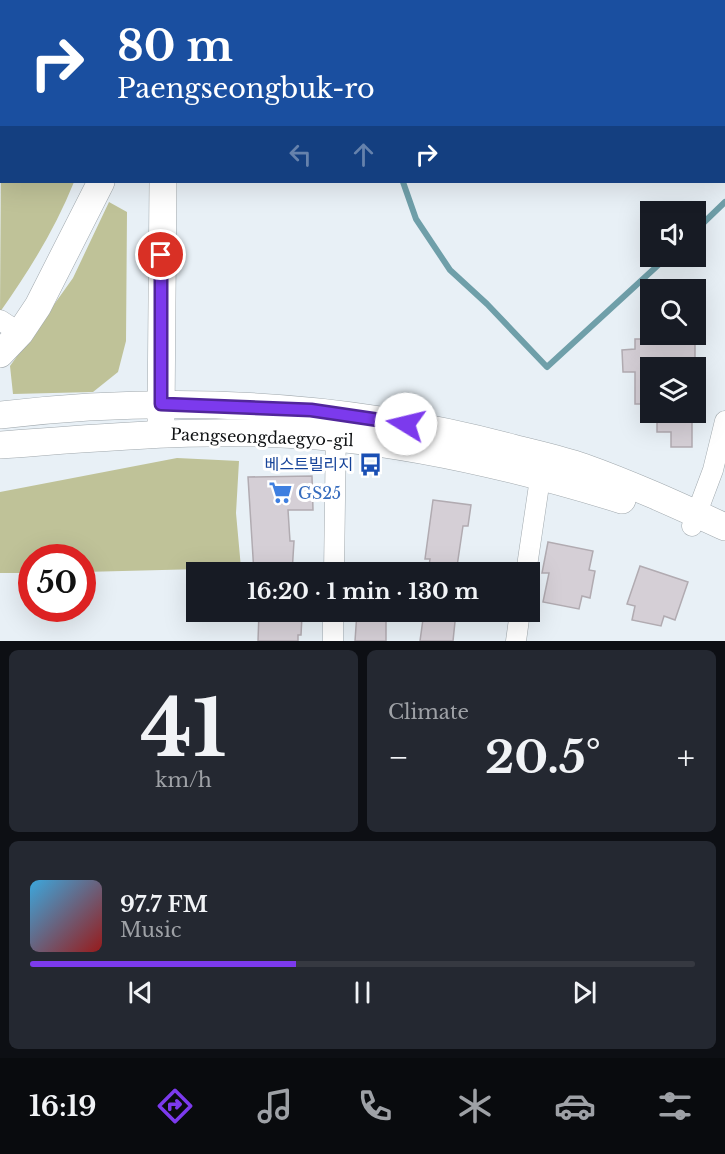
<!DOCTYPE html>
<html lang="en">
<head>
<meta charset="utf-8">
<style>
	body { margin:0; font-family:"Libre Baskerville","Noto Sans KR",serif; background:#242831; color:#f1f3f6; height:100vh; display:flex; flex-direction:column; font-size:22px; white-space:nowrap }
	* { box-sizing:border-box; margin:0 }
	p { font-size:20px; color:#9ea1a6 }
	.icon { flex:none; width:33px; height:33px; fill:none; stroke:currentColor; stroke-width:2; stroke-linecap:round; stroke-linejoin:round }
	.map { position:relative; height:641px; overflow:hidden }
	.panel { display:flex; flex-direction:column; gap:9px; padding:9px; background:#0d0f14; flex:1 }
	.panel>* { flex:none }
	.guide { position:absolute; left:0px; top:0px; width:726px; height:183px; box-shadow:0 6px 24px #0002; background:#1a4fa0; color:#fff; overflow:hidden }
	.controls { position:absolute; left:640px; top:201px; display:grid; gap:12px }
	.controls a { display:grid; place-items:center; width:66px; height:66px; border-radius:0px; background:#171b24; box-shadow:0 6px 24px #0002; font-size:30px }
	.speed { position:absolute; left:18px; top:544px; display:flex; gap:12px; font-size:30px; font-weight:700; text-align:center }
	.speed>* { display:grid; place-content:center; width:78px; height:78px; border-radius:50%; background:#171b24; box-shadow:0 6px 24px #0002; line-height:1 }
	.speed .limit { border:9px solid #d22; background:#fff; color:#111 }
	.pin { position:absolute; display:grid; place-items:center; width:51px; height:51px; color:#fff; margin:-26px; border:3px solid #fff; border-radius:50%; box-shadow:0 2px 6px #0007 }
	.me { position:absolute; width:66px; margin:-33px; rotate:279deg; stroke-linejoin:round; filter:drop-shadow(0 0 4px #0008) }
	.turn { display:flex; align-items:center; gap:21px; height:126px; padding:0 18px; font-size:27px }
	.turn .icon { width:78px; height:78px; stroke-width:2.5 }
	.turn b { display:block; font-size:42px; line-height:51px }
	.lanes { display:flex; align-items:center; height:57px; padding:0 18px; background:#0003; justify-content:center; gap:30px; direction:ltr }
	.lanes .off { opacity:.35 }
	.big { font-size:45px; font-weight:800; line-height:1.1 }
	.panel .tile { flex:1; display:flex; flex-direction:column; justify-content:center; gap:9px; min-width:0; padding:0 21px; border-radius:9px; background:#242831 }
	.panel .dial { align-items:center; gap:0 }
	.dial b { font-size:78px; line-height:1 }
	.song { display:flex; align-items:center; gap:18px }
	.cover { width:72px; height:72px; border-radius:9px; background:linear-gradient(135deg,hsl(200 70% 55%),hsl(0 70% 35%)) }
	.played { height:6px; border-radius:3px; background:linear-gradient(90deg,#7c3aed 40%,#363941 40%) }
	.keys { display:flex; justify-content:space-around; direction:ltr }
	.heat { display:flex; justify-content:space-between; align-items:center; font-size:33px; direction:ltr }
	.panel .tiles { flex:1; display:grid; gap:9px; grid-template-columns:1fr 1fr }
	.tile:last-child { grid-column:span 2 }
	.trip { position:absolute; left:186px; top:562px; width:354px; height:60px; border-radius:0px; background:#171b24; box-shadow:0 6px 24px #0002; font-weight:800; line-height:60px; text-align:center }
	.tab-bar { display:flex; height:96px; justify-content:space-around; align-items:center; background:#090b0e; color:#9ea1a6 }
	.tab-bar .icon { width:42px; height:42px }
	.tab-bar .active { color:#7c3aed }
	.tab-bar b { font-size:27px; color:#f1f3f6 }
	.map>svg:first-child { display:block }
	.green { fill:#bfc298 }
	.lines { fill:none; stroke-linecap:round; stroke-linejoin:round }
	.stream { stroke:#6f9fa9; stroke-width:6 }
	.building { fill:#d5cfd6; stroke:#b1abb1; stroke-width:1.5 }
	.minor-casing { stroke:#a0a8ad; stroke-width:21 }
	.secondary-casing { stroke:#a0a8ad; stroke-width:28 }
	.minor { stroke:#fff; stroke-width:20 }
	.secondary { stroke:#fff; stroke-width:27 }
	.route-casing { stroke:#51269a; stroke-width:15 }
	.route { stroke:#7c3aed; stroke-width:10 }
	.labels { text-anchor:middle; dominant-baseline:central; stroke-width:6; stroke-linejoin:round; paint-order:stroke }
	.street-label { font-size:16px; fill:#101214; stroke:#fff }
	.transit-label { font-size:16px; fill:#164399; stroke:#fff; text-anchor:end }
	.shop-label { font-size:16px; fill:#366cbe; stroke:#fff; text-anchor:start }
</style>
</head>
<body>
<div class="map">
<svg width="725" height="641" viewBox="0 0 725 641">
	<rect width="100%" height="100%" fill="#e8f0f6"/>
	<g class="green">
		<polygon points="175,0 420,0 420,2"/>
		<path d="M1,155L2,182H74C55,229 29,271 0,312Z"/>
		<polygon points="109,202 127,212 126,341 118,372 93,392 13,394 10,366 73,278"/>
		<polygon points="177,458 239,461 236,513 241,568 83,572 82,558 32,558 31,573 0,573 0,492"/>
	</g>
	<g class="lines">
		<g class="stream">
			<polyline points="403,182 416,219 450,270 487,304 547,367 668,256"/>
			<polyline points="696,230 725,202"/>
		</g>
	</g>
	<g class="building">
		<polygon points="666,334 695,334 695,368 651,368 651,404 635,404 635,372 623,372 622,350 635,349 635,339 666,339"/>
		<polygon points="657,412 692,412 692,447 671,447 671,432 657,432"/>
		<polygon points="312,476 313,510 288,510 290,541 294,541 292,573 254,573 248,477"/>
		<polygon points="433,500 471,505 468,526 463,526 456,573 428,573 430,559 425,559"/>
		<polygon points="548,542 593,551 589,570 595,571 590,598 582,596 579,609 543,602 549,573 542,573"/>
		<polygon points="640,566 688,582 675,620 664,616 661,626 632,620 635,606 627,604"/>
		<polygon points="259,612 297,612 297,616 302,616 301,635 298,635 298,641 258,641"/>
		<polygon points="357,612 386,612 386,641 355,641"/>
		<polygon points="424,612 456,612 453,641 420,641"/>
	</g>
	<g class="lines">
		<defs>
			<g id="minor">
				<polyline points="0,86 2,87"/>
				<polyline points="0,320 20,333"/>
				<polyline points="692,526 713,470 725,421"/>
				<polyline points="334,573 336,426"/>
				<polyline points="526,573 542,465"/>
				<polyline points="333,641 333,612"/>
				<polyline points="516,641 520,612"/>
			</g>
			<g id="secondary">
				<polyline points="155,0 155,2"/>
				<polyline points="0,354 20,333 38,306 101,182"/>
				<path d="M0,415C171,395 346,403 513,448C536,454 560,459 583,467C631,484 679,506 725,527"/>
				<polyline points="161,420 163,182"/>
				<path d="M0,445C112,437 225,426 337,438C435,448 528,471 622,500"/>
			</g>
		</defs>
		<use href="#minor" class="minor-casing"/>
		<use href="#secondary" class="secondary-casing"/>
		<use href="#minor" class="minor"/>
		<use href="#secondary" class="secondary"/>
	</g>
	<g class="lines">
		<defs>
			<polyline id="route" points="161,255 161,404 311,410 406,424"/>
		</defs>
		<use href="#route" class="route-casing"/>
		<use href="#route" class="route"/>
	</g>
	<defs>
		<symbol id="bus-bare" viewBox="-9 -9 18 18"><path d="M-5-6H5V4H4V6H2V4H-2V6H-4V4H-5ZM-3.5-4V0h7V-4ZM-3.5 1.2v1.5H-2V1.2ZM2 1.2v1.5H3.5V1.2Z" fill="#1a4fb4" stroke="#fff" stroke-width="2.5" paint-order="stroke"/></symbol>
		<symbol id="supermarket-bare" viewBox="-9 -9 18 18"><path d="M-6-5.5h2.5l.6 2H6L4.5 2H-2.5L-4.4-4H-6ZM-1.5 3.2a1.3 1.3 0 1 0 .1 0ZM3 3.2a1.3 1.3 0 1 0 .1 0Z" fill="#3f7fe0" stroke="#fff" stroke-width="2.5" paint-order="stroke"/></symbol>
	</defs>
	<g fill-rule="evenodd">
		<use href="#bus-bare" x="354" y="448" width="33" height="33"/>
		<use href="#supermarket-bare" x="264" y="476" width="33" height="33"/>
	</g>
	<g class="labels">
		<g class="street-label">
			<text transform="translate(262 437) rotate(2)">Paengseongdaegyo-gil</text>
		</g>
		<g class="transit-label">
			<text x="353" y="464">베스트빌리지</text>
		</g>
		<g class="shop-label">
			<text x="298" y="493">GS25</text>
		</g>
	</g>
</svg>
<div class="controls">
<a><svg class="icon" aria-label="sound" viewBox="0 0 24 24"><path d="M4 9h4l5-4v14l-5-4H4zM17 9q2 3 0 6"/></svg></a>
<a><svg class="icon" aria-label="search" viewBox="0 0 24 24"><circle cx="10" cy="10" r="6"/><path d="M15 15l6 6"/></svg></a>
<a><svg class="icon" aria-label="layers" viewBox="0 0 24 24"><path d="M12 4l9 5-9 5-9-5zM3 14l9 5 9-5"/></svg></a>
</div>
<div class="speed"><div class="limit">50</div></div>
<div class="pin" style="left:161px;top:255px;background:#d93025"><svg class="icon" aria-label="arrive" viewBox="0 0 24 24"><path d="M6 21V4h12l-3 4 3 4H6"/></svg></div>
<svg class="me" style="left:406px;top:424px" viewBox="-20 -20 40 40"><circle r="19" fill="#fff"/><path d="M0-13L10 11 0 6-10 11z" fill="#7c3aed"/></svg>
<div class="trip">16:20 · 1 min · 130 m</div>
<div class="guide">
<div class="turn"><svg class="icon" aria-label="right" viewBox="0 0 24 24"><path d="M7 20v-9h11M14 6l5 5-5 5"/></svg><div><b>80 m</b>Paengseongbuk-ro</div></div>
<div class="lanes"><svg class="icon off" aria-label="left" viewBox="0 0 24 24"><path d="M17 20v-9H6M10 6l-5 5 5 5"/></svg><svg class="icon off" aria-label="ahead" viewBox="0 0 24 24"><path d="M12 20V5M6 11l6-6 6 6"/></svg><svg class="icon" aria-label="right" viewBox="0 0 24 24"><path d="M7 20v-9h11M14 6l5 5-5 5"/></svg></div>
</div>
</div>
<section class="panel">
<div class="tiles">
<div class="tile dial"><b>41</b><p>km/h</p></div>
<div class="tile"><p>Climate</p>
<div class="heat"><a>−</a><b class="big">20.5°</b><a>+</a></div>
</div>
<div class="tile">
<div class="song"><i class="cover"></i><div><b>97.7 FM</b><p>Music</p></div></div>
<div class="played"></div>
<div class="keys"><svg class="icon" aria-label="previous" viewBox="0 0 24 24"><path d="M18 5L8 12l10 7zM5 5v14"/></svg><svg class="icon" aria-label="pause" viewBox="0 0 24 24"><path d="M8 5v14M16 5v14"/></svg><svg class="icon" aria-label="next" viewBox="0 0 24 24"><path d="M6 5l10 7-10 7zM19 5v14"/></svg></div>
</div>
</div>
</section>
<nav class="tab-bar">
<b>16:19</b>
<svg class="icon active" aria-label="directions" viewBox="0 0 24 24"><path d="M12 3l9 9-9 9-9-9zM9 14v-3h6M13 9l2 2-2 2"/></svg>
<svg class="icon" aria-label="music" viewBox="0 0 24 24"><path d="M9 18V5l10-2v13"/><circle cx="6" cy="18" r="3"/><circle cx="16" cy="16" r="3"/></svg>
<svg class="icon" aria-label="phone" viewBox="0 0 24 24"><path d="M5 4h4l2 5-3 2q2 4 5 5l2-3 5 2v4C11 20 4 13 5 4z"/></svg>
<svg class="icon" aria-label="climate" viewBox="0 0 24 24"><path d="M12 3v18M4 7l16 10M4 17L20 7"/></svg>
<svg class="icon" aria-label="car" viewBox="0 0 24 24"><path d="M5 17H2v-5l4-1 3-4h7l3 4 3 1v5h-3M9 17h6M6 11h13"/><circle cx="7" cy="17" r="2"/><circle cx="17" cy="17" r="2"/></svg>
<svg class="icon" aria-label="filters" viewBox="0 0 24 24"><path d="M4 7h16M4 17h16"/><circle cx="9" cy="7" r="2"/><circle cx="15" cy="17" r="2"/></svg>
</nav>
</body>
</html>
